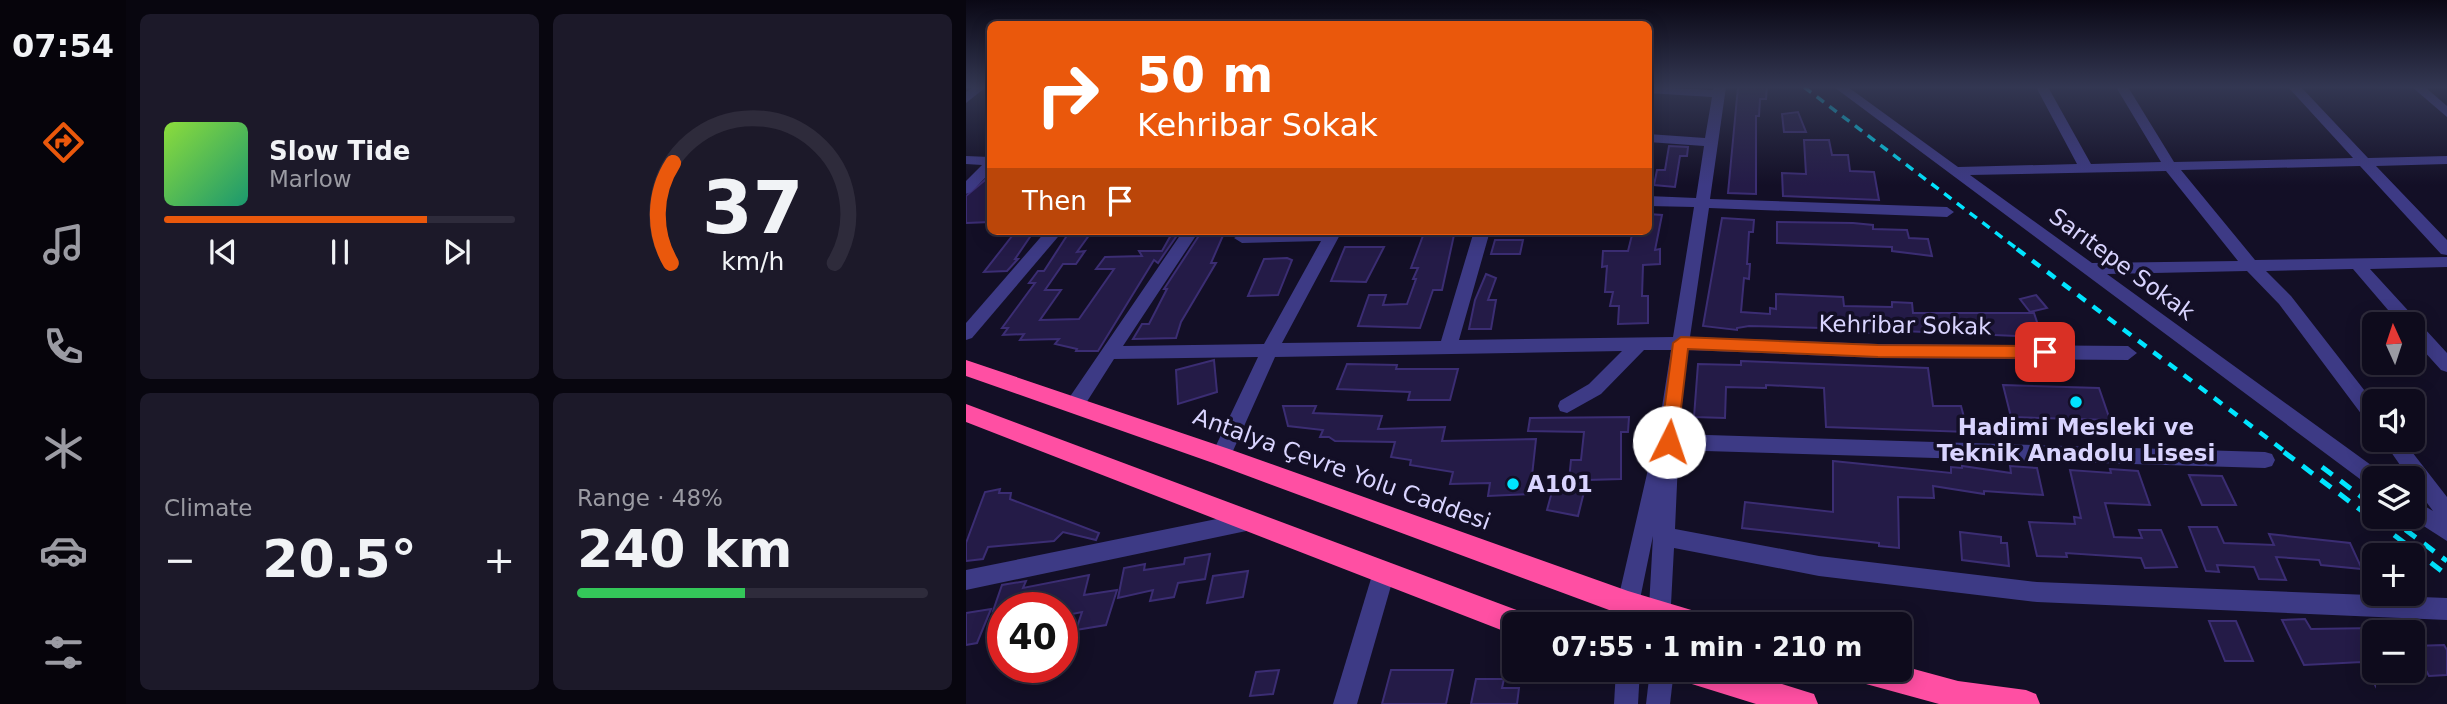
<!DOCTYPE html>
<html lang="en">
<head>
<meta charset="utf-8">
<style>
	body { margin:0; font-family:"DejaVu Sans",sans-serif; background:#1c1929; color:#f1f3f6; height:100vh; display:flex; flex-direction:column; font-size:26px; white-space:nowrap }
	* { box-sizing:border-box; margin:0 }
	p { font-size:23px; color:#9b9ba3 }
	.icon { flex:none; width:38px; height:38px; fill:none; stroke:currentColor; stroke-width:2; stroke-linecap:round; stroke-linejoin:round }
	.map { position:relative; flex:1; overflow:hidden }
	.side { display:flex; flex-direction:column; gap:14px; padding:14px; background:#08060f; width:840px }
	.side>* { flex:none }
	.banner { position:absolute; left:21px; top:21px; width:665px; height:214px; border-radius:10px; box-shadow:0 4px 18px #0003,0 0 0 2px #2e2b3b; background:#ea580c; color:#fff; overflow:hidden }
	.needle { width:46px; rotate:357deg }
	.tools { position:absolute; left:1396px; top:312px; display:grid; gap:14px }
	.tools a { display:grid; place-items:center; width:63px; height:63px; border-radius:10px; background:#0e0b1c; box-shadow:0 4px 18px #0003,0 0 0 2px #2e2b3b; font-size:35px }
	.speed { position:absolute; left:21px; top:592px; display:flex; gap:14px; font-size:35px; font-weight:700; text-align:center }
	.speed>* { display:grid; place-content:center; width:91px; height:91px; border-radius:50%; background:#0e0b1c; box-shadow:0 4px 18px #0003,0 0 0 2px #2e2b3b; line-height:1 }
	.speed .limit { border:10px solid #d22; background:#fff; color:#111 }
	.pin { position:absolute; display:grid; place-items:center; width:60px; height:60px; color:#fff; margin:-30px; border-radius:14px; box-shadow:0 4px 10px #0006 }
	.me { position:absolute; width:77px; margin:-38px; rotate:4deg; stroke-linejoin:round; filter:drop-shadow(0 0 5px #0008) }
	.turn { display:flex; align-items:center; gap:24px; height:147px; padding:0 35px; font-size:32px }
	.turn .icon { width:91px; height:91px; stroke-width:2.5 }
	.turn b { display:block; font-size:49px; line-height:60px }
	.then { display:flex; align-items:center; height:66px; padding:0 35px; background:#0003; gap:14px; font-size:26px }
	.big { font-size:52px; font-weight:700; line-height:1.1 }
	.side .tile { flex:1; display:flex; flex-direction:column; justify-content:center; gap:10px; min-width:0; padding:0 24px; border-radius:10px; background:#1c1929 }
	.side .dial { align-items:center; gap:0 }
	.dial svg { height:182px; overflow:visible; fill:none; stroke:#2e2b3b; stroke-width:7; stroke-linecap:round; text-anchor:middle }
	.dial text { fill:#f1f3f6; stroke:none }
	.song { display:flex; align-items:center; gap:21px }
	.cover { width:84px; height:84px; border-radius:10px; background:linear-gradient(135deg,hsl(90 70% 55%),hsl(160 70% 35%)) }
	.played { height:7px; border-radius:4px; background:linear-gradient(90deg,#ea580c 75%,#2e2b3b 75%) }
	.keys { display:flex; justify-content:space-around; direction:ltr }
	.heat { display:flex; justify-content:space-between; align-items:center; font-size:38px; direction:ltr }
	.charge { height:10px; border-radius:5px; background:linear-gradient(90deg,#34c759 48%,#2e2b3b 0) }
	.side .tiles { flex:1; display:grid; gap:14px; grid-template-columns:repeat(2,1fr) }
	.trip { position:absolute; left:536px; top:612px; width:410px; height:70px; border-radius:10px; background:#0e0b1c; box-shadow:0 4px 18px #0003,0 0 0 2px #2e2b3b; font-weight:700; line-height:70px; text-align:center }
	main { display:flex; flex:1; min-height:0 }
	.dock { display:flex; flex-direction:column; width:126px; justify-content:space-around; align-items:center; background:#06040b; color:#9b9ba3 }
	.dock .icon { width:49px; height:49px }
	.dock .on { color:#ea580c }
	.dock b { font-size:32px; color:#f1f3f6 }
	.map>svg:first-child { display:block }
	.building { fill:#241b47; stroke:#3b2d73; stroke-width:2 }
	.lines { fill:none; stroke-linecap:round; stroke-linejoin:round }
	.minor { fill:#3d3a85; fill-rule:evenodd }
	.highway { fill:#ff4fa3; fill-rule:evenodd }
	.rail-far2 { stroke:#00e5ff; stroke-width:3.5; stroke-dasharray:9 7; stroke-linecap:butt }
	.rail-far1 { stroke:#00e5ff; stroke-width:4.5; stroke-dasharray:10 9; stroke-linecap:butt }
	.rail { stroke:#00e5ff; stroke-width:5; stroke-dasharray:13 10; stroke-linecap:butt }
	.route { fill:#ea580c; stroke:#983908; stroke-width:2 }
	.poi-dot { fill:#00e5ff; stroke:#130f26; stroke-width:2.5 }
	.labels { text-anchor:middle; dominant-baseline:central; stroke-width:7; stroke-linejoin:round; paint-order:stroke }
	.street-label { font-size:23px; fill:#d9d4ff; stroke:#130f26 }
	.poi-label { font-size:23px; font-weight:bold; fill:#d9d4ff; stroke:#130f26 }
</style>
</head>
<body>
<main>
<nav class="dock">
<b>07:54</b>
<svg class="icon on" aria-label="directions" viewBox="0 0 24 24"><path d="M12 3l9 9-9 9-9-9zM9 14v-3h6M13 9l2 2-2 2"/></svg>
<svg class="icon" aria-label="music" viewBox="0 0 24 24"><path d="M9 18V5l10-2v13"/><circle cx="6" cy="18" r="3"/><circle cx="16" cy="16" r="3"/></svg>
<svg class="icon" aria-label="phone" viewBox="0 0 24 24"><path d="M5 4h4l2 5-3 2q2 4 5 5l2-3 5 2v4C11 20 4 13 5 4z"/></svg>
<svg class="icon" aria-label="climate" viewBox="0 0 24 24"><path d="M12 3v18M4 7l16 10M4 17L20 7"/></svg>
<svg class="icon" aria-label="car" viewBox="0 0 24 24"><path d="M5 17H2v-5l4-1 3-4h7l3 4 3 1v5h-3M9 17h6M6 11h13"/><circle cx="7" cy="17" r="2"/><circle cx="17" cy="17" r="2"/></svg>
<svg class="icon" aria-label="filters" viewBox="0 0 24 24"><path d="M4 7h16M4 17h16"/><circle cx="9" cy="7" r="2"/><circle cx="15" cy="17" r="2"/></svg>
</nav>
<section class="side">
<div class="tiles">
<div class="tile">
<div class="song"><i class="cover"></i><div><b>Slow Tide</b><p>Marlow</p></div></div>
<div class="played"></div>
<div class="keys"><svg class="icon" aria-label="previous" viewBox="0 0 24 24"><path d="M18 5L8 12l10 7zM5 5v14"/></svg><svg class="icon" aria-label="pause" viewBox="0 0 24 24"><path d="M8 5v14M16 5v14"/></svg><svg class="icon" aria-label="next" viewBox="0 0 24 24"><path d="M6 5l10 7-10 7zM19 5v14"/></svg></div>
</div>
<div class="tile dial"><svg viewBox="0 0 100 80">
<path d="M14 69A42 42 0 1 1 86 69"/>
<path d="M14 69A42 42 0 0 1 15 25" stroke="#ea580c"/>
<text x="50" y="56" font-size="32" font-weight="700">37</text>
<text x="50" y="72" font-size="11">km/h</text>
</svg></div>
<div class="tile"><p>Climate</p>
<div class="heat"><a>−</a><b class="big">20.5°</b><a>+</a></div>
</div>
<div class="tile"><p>Range · 48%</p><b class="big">240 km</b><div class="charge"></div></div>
</div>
</section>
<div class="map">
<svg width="1481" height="704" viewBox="0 0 1481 704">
	<rect width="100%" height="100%" fill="#130f26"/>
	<g class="building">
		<polygon points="772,87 801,87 800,99 794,99 793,116 790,116 790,194 762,193"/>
		<polygon points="832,112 840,132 818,132 816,114"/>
		<polygon points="838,140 863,140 866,155 882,155 884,171 908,172 913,200 817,196 816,173 840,174"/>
		<polygon points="703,146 722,147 721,156 714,156 709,187 688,185 691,170 699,170"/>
		<polygon points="24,176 24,222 0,223 0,196"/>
		<polygon points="682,214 696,215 689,250 694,249 694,264 677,265 676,296 682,296 682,323 652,324 653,306 644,306 647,292 639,292 641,266 636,267 637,251 662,251 667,231 682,231"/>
		<polygon points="756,218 788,220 787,232 783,232 781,264 784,264 783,279 778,278 775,312 804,314 804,308 810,309 810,294 877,297 878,306 926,307 926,302 946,303 947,313 1068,313 1076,337 913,330 913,333 891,333 891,329 783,326 771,328 771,330 737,326"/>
		<polygon points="811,222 887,223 907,225 907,229 941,230 943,238 962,239 966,256 926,251 926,247 811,243"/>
		<polygon points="50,231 68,231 49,259 52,259 41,271 18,272"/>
		<polygon points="236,231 259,231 245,263 250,263 215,322 210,338 167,339 176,324 183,324 201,289 198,289"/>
		<polygon points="458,233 488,235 476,290 467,290 454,328 392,326 403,295 420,295 417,305 441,304 450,279 447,279 452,268 445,268"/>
		<polygon points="102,234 124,234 111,252 119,251 110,264 97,264 79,290 95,290 74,320 113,319 148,269 130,269 139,257 176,256 173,251 196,251 205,235 212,234 192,263 188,260 132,351 110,351 111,349 89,344 93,339 54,340 58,334 37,335 42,328 36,328 69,283 63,283 72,271 78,271"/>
		<polygon points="529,240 557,240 554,254 525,254"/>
		<polygon points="379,247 418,247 400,282 365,281"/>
		<polygon points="321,258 326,260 312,295 282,296 298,259"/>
		<polygon points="520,274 530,278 522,300 530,300 525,329 503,329 509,300"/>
		<polygon points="1070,295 1081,308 1064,312 1054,299"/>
		<polygon points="248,360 251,392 212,404 210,370"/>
		<polygon points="775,361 962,368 967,406 995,406 1002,432 860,427 858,388 800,385 800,388 760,387 759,418 728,417 732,364 775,365"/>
		<polygon points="381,364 431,365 430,369 492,369 484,400 442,400 444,392 371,389"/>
		<polygon points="1037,385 1133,388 1144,420 1045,417"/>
		<polygon points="317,406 350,406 347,413 416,416 412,429 479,427 476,441 570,439 564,494 522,496 524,483 484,484 487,472 444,465 445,460 425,457 429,442 369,441 363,437 354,437 357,430 322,426"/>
		<polygon points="663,417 662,432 655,432 655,479 621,480 612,516 581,510 587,488 602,490 605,460 615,460 618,432 562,431 564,418"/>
		<polygon points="867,461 985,473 985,467 996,468 996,466 1045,473 1044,466 1071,468 1077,495 1018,491 1018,494 967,486 968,498 932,497 933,548 913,546 913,543 776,528 779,502 867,512"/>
		<polygon points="1144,469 1172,471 1184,505 1139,503 1148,537 1176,538 1173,530 1195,530 1211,567 1179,568 1175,558 1100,553 1101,557 1071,556 1063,522 1109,524 1108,517 1115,518 1104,470 1145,473"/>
		<polygon points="1223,475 1256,476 1270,505 1236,505"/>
		<polygon points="34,489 33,493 45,493 44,499 133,533 130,540 97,532 88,541 22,547 17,559 0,561 0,543 19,492"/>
		<polygon points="1223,527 1251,527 1258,543 1308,545 1303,534 1384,543 1396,569 1355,565 1353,560 1310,557 1320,580 1293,579 1288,567 1251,565 1253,572 1240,571"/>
		<polygon points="994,532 1035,537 1035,543 1041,543 1043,566 996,560"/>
		<polygon points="244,554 239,579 212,583 208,597 184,601 187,590 152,598 158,568 179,564 178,570 218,564 219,558"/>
		<polygon points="282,571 277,597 241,603 247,576"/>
		<polygon points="123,575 118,595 151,590 140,625 110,630 116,612 96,616 96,607 37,607 27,611 36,585 60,581 57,588"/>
		<polygon points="25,609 11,643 0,645 0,613"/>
		<polygon points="1339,619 1345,629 1409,628 1409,685 1396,662 1338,665 1316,620"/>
		<polygon points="1243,621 1270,621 1287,661 1259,661"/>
		<polygon points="1478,645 1481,650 1481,675 1463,676 1447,646"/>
		<polygon points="313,670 307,694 284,696 290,672"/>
		<polygon points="425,670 487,670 480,704 416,704"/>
		<polygon points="510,679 538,679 536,688 553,688 551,704 505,704"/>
	</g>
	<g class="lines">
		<g class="minor">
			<polygon points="7,87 20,87 0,103 0,92"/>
			<polygon points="682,87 747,90 748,87 760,87 744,199 981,207 988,212 981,217 743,208 724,337 912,344 1162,346 1171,353 1162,360 912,358 722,350 709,434 1299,452 1306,454 1309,460 1306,466 1299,468 706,450 705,455 712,462 709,529 853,556 1071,582 1481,598 1481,620 1071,602 853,576 708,548 704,623 682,625 687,536 673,604 673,625 651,625 651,604 695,413 705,350 678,350 635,394 601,413 594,411 592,406 594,401 623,384 656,351 309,357 262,462 255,464 248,462 245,456 292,357 148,359 115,411 101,411 99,406 101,401 217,231 233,231 157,346 298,344 355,241 276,243 268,238 276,233 376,231 316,343 475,341 508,231 524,231 493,340 707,337 728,207 682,206 682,196 730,198 738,146 682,142 682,134 739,138 746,97 682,93"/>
			<path d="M868,87H882L992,167L1111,164L1070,87H1082L1125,164L1195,162L1150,87H1162L1208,162L1387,158L1322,87H1335L1402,158L1481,156V164L1410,166L1481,240V255L1475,254L1394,166L1215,170L1289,260L1481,257V267L1404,269L1481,353V372L1475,370L1447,339V324H1434L1387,269L1300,271L1325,296L1409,404V425L1402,423L1313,304L1281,271L1141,274L1416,473L1418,478H1409V487L1402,485ZM1200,171L1272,261L1126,263L1004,175Z"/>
			<polygon points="1446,87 1459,87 1481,106 1481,117"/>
			<polygon points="0,156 24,157 24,173 5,192 0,194 0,181 16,165 0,164"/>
			<polygon points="80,231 97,231 6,338 0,340 0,323"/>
			<polygon points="1416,439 1436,439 1481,497 1481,541 1442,516 1447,516 1447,499 1467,511 1447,484 1447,478 1443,478"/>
			<polygon points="285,512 292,515 295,521 292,527 285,530 0,590 0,570"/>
			<polygon points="418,562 426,565 429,572 391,704 367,704 407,572 410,565"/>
			<polygon points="650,670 674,670 672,704 648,704"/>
			<polygon points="684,670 708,670 704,704 680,704"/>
		</g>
		<g class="highway">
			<polygon points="0,360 263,449 662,591 732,612 742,616 745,625 688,625 662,617 247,463 0,376"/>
			<polygon points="0,404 556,612 566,616 569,625 548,625 548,635 0,422"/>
			<polygon points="933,665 992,681 1060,690 1070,694 1074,704 973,704 900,684 890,680 886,670 933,670"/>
			<polygon points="709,670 772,670 848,694 852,704 790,704 713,680"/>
		</g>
		<polyline class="rail-far2" points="838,87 1054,251"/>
		<polyline class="rail-far1" points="1051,249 1321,453"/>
		<g class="rail">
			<polyline points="1318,452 1481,575"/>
			<polyline points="1356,467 1409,507"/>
			<polyline points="1421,516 1481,561"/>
		</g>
	</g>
	<linearGradient id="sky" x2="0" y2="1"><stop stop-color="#0a0815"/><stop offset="0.47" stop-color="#333752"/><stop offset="1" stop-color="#333752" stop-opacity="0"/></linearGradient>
	<rect width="1481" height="185" fill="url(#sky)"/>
	<polygon class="route" points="715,337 912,345 1079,346 1087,352 1079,358 912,357 722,349 711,442 703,449 694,442 707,343"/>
	<g class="poi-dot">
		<circle cx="1110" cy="402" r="7"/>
		<circle cx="547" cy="484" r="7"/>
	</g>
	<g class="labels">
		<g class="street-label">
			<text transform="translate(1156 264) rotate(36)">Sarıtepe Sokak</text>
			<text transform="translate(939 325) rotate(1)">Kehribar Sokak</text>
			<text transform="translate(376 469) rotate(20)">Antalya Çevre Yolu Caddesi</text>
		</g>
		<g class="poi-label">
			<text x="1110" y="427">Hadimi Mesleki ve<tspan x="1110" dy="26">Teknik Anadolu Lisesi</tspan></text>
			<text x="561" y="484" text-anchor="start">A101</text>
		</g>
	</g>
</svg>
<div class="tools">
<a><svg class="needle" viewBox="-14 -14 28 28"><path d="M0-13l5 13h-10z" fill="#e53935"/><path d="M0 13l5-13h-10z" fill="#9b9ba3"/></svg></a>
<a><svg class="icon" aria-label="sound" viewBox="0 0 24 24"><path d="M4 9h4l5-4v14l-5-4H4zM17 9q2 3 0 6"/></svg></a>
<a><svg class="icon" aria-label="layers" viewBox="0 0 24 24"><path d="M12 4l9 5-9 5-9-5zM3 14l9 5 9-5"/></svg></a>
<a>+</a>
<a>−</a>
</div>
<div class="speed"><div class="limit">40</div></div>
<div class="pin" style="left:1079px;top:352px;background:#d93025"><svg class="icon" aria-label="arrive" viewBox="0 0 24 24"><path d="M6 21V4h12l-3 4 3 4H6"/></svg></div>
<svg class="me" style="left:703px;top:442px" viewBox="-20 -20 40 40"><circle r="19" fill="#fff"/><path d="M0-13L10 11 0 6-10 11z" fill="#ea580c"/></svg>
<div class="trip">07:55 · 1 min · 210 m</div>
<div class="banner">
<div class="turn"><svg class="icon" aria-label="right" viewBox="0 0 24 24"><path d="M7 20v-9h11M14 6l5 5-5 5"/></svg><div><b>50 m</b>Kehribar Sokak</div></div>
<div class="then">Then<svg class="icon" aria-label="arrive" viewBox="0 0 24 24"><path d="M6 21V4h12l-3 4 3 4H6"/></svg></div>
</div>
</div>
</main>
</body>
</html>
